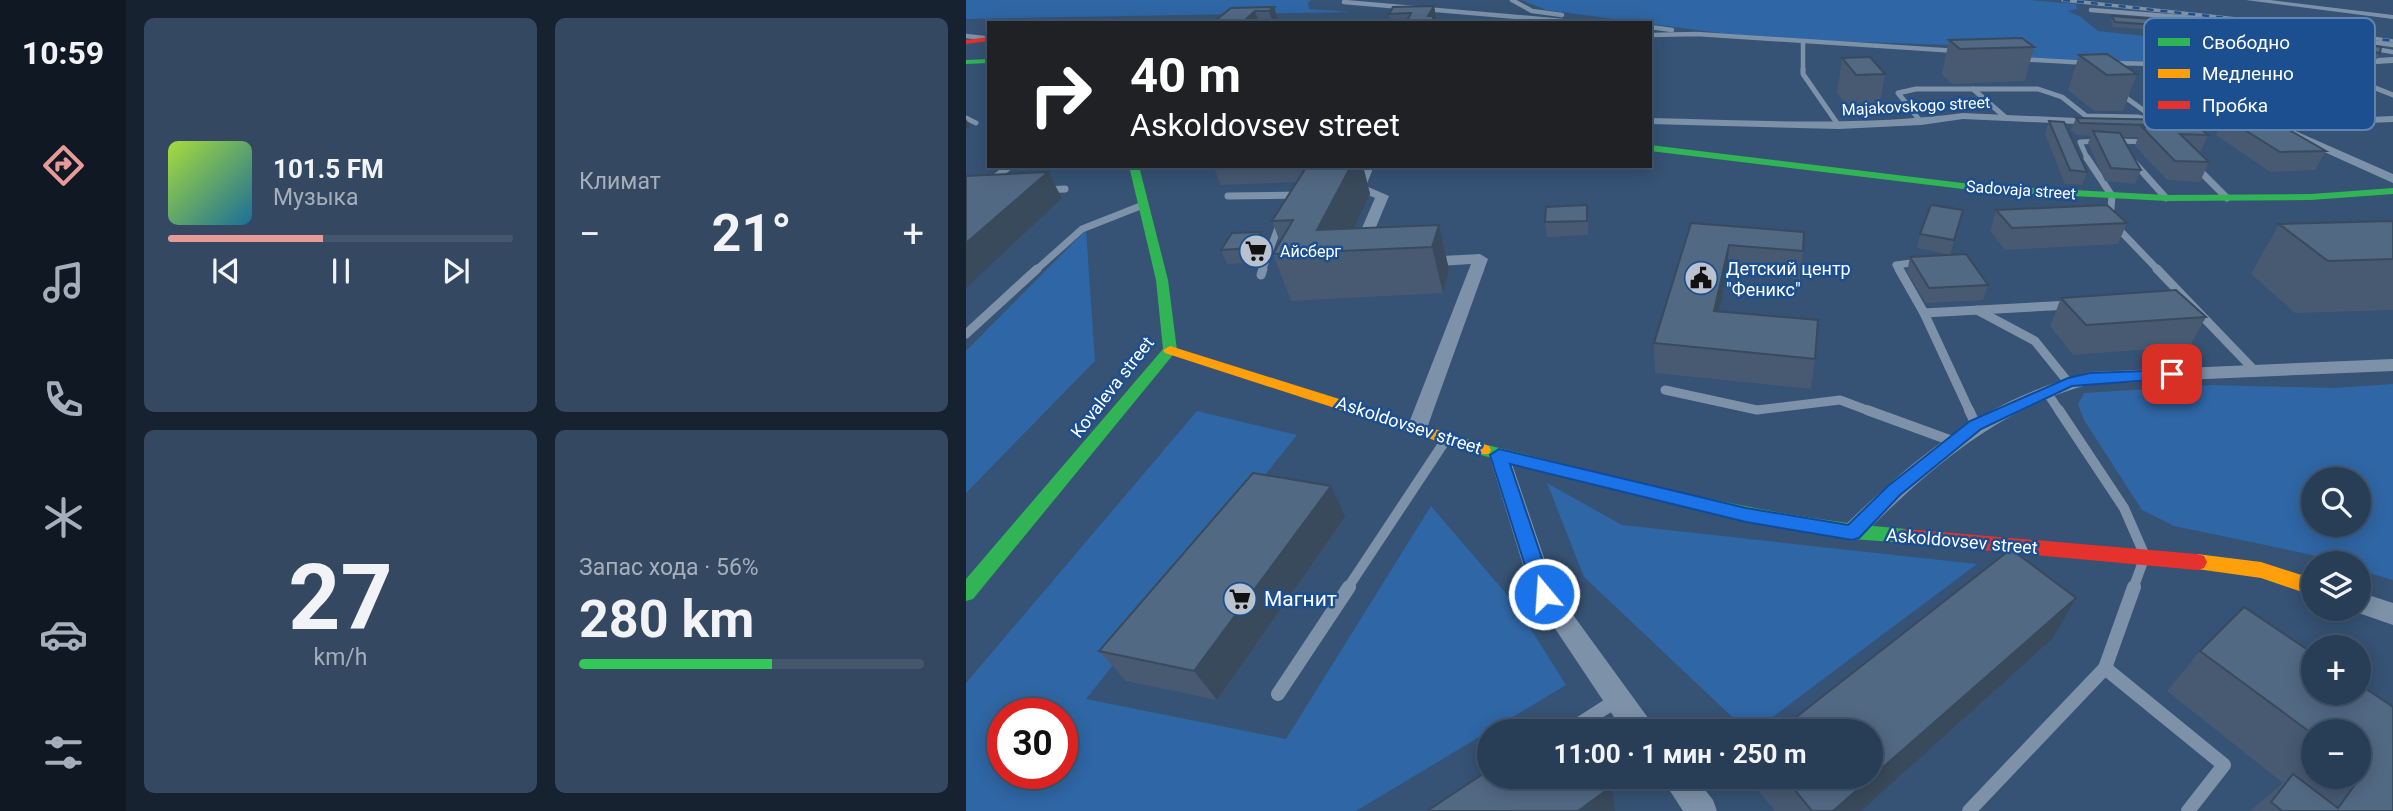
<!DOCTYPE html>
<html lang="ru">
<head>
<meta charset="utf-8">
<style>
	body { margin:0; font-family:Roboto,sans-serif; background:#344961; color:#f1f3f6; height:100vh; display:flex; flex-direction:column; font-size:26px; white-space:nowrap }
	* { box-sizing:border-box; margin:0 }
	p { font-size:23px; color:#a5aeba }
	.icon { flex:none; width:38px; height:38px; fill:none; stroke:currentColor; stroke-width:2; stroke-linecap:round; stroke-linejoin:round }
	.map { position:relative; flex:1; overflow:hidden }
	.side { display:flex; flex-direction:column; gap:18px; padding:18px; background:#162230; width:840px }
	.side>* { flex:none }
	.guide { position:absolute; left:21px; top:21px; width:665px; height:147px; border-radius:0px; box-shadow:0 4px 18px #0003,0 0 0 2px #44576d; background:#202124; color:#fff; overflow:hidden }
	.tools { position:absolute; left:1335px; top:467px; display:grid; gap:14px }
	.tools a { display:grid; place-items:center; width:70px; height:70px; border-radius:50%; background:#283e57; box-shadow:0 4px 18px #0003,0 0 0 2px #44576d; font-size:35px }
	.speed { position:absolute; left:21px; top:698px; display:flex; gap:14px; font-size:35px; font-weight:700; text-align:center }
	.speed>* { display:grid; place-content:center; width:91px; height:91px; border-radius:50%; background:#283e57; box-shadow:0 4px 18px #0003,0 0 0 2px #44576d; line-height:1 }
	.speed .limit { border:10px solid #d22; background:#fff; color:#111 }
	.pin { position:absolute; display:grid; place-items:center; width:60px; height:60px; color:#fff; margin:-30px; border-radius:14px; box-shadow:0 4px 10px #0006 }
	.me { position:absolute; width:77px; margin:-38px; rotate:342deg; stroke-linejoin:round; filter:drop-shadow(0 0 5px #0008) }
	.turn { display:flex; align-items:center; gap:24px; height:147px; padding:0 28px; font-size:32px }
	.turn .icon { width:91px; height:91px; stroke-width:2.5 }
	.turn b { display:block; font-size:49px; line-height:60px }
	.big { font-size:52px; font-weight:700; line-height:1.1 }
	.side .widget { flex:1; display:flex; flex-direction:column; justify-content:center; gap:10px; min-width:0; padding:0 24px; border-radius:10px; background:#344961 }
	.side .dial { align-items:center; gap:0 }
	.dial b { font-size:91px; line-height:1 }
	.song { display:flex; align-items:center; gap:21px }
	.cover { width:84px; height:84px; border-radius:10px; background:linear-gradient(135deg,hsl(80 70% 55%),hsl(200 70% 35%)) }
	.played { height:7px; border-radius:4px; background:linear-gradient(90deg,#e69b98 45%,#44576d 45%) }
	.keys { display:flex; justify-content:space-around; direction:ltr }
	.heat { display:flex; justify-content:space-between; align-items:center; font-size:38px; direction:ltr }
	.charge { height:10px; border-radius:5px; background:linear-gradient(90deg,#34c759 56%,#44576d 0) }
	.side .tiles { flex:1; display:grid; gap:18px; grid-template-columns:repeat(2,1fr) }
	.trip { position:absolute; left:511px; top:719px; width:406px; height:70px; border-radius:35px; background:#283e57; box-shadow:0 4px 18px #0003,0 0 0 2px #44576d; font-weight:700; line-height:70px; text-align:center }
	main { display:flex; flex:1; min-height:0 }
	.tab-bar { display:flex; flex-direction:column; width:126px; justify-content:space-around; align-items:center; background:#101923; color:#a5aeba }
	.tab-bar .icon { width:49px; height:49px }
	.tab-bar .selected { color:#e69b98 }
	.tab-bar b { font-size:32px; color:#f1f3f6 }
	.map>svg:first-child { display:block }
	.green { fill:#2f66a5; fill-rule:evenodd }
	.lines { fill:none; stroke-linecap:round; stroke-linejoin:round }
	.lane-far5 { stroke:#7d92a8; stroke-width:4.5 }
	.lane-far4 { stroke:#7d92a8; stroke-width:5 }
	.lane-far3 { stroke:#7d92a8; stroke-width:7 }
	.lane-far2 { stroke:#7d92a8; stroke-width:9 }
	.lane-far1 { stroke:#7d92a8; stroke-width:10 }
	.lane { stroke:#7d92a8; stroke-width:14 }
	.street { fill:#7d92a8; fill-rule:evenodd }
	.fast { fill:#30b455; fill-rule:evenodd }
	.slow { fill:#ff9f0a; fill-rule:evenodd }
	.jam { fill:#e5322d; fill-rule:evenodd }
	.rail-casing { stroke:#7e92a7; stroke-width:3.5 }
	.rail { stroke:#1b4f8f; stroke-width:2.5; stroke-dasharray:7; stroke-linecap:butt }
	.wall { fill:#475a72; fill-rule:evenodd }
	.shaded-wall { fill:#394a5c }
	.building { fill:#526984; stroke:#394a5c; stroke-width:2 }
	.route { fill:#1a73e8; stroke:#114b97; stroke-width:2 }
	.labels { text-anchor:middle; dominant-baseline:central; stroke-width:5; stroke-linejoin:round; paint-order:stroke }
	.far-street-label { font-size:16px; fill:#fff; stroke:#1b4f8f }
	.far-poi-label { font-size:16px; fill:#fff; stroke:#1b4f8f; text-anchor:start }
	.poi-label { font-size:18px; fill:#fff; stroke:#1b4f8f; text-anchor:start }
	.street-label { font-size:18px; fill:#fff; stroke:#1b4f8f }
	.near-poi-label { font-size:21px; fill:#fff; stroke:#1b4f8f; text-anchor:start }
	.key { fill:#1b4f8f; stroke:#5f84b1; stroke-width:2 }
	.key-label { font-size:19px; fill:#fff }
</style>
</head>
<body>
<main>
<nav class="tab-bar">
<b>10:59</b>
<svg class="icon selected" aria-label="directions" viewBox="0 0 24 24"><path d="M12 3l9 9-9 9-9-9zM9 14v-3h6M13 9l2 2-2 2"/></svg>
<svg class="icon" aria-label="music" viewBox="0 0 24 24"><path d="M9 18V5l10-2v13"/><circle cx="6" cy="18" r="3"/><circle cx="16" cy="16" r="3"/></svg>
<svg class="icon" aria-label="phone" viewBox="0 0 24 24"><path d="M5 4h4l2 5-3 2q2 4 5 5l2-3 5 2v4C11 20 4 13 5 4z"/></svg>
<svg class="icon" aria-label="climate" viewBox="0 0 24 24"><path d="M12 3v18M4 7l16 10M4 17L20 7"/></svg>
<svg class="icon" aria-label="car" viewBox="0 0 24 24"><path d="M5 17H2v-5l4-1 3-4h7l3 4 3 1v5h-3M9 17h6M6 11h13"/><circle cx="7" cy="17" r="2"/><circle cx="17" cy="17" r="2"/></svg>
<svg class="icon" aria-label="filters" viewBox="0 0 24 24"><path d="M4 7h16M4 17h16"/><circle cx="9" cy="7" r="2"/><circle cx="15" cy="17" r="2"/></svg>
</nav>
<section class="side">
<div class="tiles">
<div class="widget">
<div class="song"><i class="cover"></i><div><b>101.5 FM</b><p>Музыка</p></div></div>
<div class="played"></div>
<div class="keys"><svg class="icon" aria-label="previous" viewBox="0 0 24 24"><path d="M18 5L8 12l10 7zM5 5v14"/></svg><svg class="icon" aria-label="pause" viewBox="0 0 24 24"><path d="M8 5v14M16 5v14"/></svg><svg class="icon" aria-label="next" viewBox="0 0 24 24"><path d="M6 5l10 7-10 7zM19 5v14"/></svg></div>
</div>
<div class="widget"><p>Климат</p>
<div class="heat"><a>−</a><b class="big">21°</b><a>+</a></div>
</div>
<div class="widget dial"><b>27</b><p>km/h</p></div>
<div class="widget"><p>Запас хода · 56%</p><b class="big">280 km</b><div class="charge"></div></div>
</div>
</section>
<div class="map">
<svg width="1427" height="811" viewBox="0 0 1427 811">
	<rect width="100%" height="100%" fill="#365274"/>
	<g class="green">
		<polygon points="0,0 346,0 342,2 343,9 386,12 0,19"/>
		<polygon points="556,0 1063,0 1110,4 1111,9 1102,11 1115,17 1132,31 1308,50 1331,55 1343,65 1225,62 1203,57 1191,59 1196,62 1064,59 1048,53 1072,53 986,45 863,41 753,33 580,10"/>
		<polygon points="120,230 129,361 0,493 0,351"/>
		<path d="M1427,384V580L1393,570V564L1374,563L1342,554L1208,526L1176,510L1118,420L1112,404L1118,393L1245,385L1367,388ZM1348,480H1393V525H1348Z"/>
		<path d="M231,411L331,435L120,699L320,739L465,506L549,604L600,685L390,811H0V683ZM37,714H96V774H37Z"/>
		<polygon points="581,483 656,525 1011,564 788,731 781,731 618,577"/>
	</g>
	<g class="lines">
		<g class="lane-far5">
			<polyline points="546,0 566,11 596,15"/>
			<polyline points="378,2 597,21 652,23"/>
			<polyline points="1125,10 1252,20 1427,45"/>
			<polyline points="315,23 460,23"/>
			<polyline points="684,27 706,30"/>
			<polyline points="1190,32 1324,48 1365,71"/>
			<polyline points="684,35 731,34 991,51"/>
			<polyline points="0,36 18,38"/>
			<polyline points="837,43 837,71"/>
			<polyline points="1403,48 1427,52"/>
			<polyline points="1051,59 1123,63"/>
			<polyline points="1142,63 1302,66"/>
		</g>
		<g class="lane-far4">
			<polyline points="837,69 837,74 873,126"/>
			<polyline points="1361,69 1427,95"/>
			<polyline points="1007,89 1039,117"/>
			<polyline points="1152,92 1191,120"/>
			<polyline points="0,118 10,123"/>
			<polyline points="955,122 932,93 950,89 1072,89 1096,97 1120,116 1172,117 1192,123"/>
			<polyline points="1156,147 1153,141 1181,142"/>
			<polyline points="1122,160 1114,142 1135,141"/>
		</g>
		<g class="lane-far3">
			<polyline points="1121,158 1146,196 1144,220 1193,271"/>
			<polyline points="1165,159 1200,198"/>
			<polyline points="1228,165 1261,198"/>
			<polyline points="22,183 44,166"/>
			<polyline points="79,190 99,189"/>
			<polyline points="262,196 333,195"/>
			<polyline points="69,271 116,229 177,205"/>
			<polyline points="296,271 315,220"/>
			<polyline points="934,271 930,265 953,262"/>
		</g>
		<g class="lane-far2">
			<polyline points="933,269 958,313 1004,412"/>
			<polyline points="1191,269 1289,371"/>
			<polyline points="295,275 297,269"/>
			<polyline points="1011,310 1069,341 1102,382"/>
			<polyline points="958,313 1104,305"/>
			<polyline points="0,334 71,269"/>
			<polyline points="699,390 791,410 874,400 906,412"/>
			<polyline points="1080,391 1094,412"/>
		</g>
		<g class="lane-far1">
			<polyline points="901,410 989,442"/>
			<polyline points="1003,410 1010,425"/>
			<polyline points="1093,410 1158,508 1179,556 1167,589"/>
			<polyline points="381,589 481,438"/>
		</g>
		<g class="lane">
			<polyline points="1139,668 1258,765 1222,811"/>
			<polyline points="312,694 383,587"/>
			<polyline points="601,732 651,700"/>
			<polyline points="1003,811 1139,668 1168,587"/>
		</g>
		<g class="street">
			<polygon points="1280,0 1304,0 1427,15 1427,19"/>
			<polygon points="1324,45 1411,58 1427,57 1427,63 1411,64 1321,50 1321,46"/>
			<path d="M997,113L1133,119L1139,122L1133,125L997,119L955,125L873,129L684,124V118C789,120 893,127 997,113Z"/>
			<polygon points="1427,116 1427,122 1356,125 1327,130 1427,174 1427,183 1314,132 1187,127 1181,124 1187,121 1316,126 1356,119"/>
			<polygon points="396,166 408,166 400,186 423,196 400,251 393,255 386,251 409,198 386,188"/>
			<polygon points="514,254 522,259 461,428 458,433 444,433 441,428 505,264 457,267 449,262 457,257"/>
			<path d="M1427,359V371L1124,384C1031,409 961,471 894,538L886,541L878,538L875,532L878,526C955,452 1019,400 1124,372Z"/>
			<polygon points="533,448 540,450 543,455 589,590 685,722 689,732 658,732 566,594 523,455 526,450"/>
			<polygon points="1393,592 1427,603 1427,625 1384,610 1393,609"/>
			<polygon points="695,777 729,777 747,800 751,811 717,811"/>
		</g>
		<g class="fast">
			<polygon points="23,59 23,63 0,64 0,60"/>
			<polygon points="684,145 1013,185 1200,195 1345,194 1427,188 1427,194 1345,200 1200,201 1013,191 684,151"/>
			<polygon points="163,166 173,166 202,280 211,350 7,599 0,601 0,579 197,349 190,280"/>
			<path d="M517,444C657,478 796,518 940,529L947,531L949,536L947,541L940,543L886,539L780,522L511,454L509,450L511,446Z"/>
		</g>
		<g class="slow">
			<polygon points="204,346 523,446 525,450 523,454 511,454 199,353 197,350"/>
			<polygon points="1231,554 1295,562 1348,579 1348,596 1295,578 1224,568 1221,562 1224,556"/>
		</g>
		<g class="jam">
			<polygon points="23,37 23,41 0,44 0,40"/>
			<polygon points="940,529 1231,554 1238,556 1241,562 1238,568 1231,570 940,543 933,541 931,536 933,531"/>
		</g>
		<defs>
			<polyline id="rail" points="1097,0 1280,20 1427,41"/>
		</defs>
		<use href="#rail" class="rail-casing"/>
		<use href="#rail" class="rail"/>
	</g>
	<g class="wall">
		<polygon points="468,6 471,23 425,23 423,14"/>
		<polygon points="308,7 313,23 236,23 250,20"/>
		<polygon points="1146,16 1262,25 1414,53 1411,59 1259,35 1147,27 1145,21"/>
		<polygon points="983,40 1068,47 1059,81 986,84 976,74"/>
		<polygon points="1113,55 1171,74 1157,111 1128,111 1102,90"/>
		<polygon points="876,58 919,74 913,111 885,112 871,93"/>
		<polygon points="1286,66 1384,73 1365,109 1288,112 1270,102"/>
		<polygon points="1258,117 1360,151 1349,170 1304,172 1250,135"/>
		<polygon points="1110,118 1214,126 1213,128 1242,135 1234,153 1243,162 1234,182 1201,180 1169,146 1172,137 1156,137 1175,170 1169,184 1139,181 1122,143 1125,136 1110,135 1105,130"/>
		<polygon points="1083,121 1121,172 1116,185 1099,184 1079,134"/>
		<polygon points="247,166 397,166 404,194 389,228 473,225 483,270 477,293 325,301 307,254 314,242 306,221 331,182 255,185"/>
		<polygon points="997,210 984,255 951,248 954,234"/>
		<polygon points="1030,210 1161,223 1152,244 1039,250 1024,231"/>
		<polygon points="622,219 622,235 581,237 579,222"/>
		<polygon points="1427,221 1427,310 1329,313 1285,274 1313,224"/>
		<polygon points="725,223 837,251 834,279 761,273 753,311 849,359 845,389 689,373 688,343"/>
		<polygon points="295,232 301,247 291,263 261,264 255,250"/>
		<polygon points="944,257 1022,285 1017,300 960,303 941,272"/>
		<polygon points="1095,298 1240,317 1224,346 1107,355 1084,326"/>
		<polygon points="379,517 251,700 160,681 133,651"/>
		<polygon points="1086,639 895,811 809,811 787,784 788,777 905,777"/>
		<path d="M1234,651L1427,707V811H1294L1305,802L1294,811H1284L1317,783L1201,691ZM1348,732H1393V777H1348Z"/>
	</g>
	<g class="shaded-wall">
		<polygon points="468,6 471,23 464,23 462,16"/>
		<polygon points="308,7 313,23 307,23 303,11"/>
		<polygon points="289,11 293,23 280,23 279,20"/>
		<polygon points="0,119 4,126 0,129"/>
		<polygon points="375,166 397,166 404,194 378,251 351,230"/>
		<polygon points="82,172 96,198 0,288 0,243"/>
		<polygon points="473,225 483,270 477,293 466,247"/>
		<polygon points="295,232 301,247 291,263 285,248"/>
		<polygon points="763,245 761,273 747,340 748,311"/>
		<polygon points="365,486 379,517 251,700 228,671"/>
		<polygon points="1110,598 1086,639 895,811 867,811"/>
		<polygon points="646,786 649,811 612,811"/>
	</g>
	<g class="building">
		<polygon points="468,6 462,16 468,16 465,23 440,23 445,13 423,14 427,7"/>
		<polygon points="308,7 303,11 289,11 279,20 267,20 264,23 236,23 239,20 250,20 265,8"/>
		<polygon points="1146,16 1262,25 1415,47 1414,53 1261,30 1149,22"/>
		<polygon points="1056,38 1068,47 994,49 983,40"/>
		<polygon points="1141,54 1171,74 1141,75 1113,55"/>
		<polygon points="904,57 919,74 890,75 876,58"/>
		<polygon points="1299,116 1360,151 1314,152 1258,117"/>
		<polygon points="1110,118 1209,120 1214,126 1114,123"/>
		<polygon points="1083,121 1098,122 1121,172 1104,170"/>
		<polygon points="1176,127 1235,129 1242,135 1214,134 1243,162 1209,161"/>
		<polygon points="1127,131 1154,133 1175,170 1145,168"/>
		<polygon points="341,166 385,166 351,230 473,225 466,247 307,254 327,220 306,221"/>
		<polygon points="82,172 0,243 0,176"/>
		<polygon points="621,205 621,221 579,222 580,207"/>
		<polygon points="965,205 997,210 988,240 954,234"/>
		<polygon points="1141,205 1161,223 1046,228 1030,210"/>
		<polygon points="1427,221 1427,259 1362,261 1313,224"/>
		<polygon points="725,223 838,232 837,251 763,245 748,311 852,320 849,359 688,343"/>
		<polygon points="295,232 285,248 255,250 266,233"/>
		<polygon points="1000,254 1022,285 963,288 944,257"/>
		<polygon points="1210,290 1240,317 1120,325 1095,298"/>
		<polygon points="287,473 365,486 228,671 133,651"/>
		<polygon points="1045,549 1110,598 867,811 846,811 818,777 905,777 905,732 811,732"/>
		<polygon points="1278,607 1348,654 1348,693 1393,693 1393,684 1427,707 1427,811 1316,811 1305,802 1327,774 1372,808 1398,772 1393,769 1393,732 1348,732 1348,735 1234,651"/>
		<polygon points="601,719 610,732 581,732"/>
		<polygon points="523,770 523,777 640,777 646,786 612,811 461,811"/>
	</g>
	<polygon class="route" points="1206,370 1214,374 1212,378 1106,386 1015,429 934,495 893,538 886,540 780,522 544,464 588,594 585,600 578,603 571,600 568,594 524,455 533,449 780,508 882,525 922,486 1004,421 1102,378 1124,373"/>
	<defs>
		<symbol id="supermarket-disc" viewBox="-11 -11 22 22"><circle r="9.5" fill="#b9c2ce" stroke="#1b4f8f"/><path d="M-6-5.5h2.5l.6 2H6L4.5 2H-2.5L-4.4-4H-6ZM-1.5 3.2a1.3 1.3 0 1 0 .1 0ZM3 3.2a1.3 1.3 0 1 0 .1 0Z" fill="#111"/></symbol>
		<symbol id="civic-disc" viewBox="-11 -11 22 22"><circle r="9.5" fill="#b9c2ce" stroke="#1b4f8f"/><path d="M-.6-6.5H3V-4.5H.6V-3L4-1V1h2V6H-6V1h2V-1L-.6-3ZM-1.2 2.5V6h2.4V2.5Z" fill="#111"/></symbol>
	</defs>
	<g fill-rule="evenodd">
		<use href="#supermarket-disc" x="271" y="232" width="38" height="38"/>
		<use href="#civic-disc" x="716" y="259" width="38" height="38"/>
		<use href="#supermarket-disc" x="255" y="580" width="38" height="38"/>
	</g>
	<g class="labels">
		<g class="far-street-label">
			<text transform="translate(950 106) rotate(-3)">Majakovskogo street</text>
			<text transform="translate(1055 190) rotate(4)">Sadovaja street</text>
		</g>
		<g class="far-poi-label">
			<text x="314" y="251">Айсберг</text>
		</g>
		<g class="poi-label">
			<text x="760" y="268">Детский центр<tspan x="760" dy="21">"Феникс"</tspan></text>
		</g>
		<g class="street-label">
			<text transform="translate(146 387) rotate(-52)">Kovaleva street</text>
			<text transform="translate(443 425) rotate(18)">Askoldovsev street</text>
			<text transform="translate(996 541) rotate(5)">Askoldovsev street</text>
		</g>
		<g class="near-poi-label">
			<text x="298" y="599">Магнит</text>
		</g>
	</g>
	<rect x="1178" y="18" width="231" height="112" rx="10" class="key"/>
	<rect x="1192" y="38" width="32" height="8" fill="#30b455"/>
	<rect x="1192" y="69" width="32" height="9" fill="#ff9f0a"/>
	<rect x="1192" y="101" width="32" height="8" fill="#e5322d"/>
	<g class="key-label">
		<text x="1236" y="49">Свободно</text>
		<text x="1236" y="80">Медленно</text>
		<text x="1236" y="112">Пробка</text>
	</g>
</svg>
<div class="tools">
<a><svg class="icon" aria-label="search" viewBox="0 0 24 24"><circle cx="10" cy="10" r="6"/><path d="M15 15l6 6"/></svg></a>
<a><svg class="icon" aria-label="layers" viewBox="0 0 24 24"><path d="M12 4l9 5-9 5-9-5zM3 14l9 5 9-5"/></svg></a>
<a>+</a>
<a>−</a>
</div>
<div class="speed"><div class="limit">30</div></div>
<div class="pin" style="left:1206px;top:374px;background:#d93025"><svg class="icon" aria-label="arrive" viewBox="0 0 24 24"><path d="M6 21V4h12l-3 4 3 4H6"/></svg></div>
<svg class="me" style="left:578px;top:594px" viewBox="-20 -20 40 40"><circle r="17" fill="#1a73e8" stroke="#fff" stroke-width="3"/><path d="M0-11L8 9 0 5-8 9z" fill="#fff"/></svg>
<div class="trip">11:00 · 1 мин · 250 m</div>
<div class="guide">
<div class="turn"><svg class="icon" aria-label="right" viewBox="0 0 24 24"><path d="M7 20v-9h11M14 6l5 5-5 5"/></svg><div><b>40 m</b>Askoldovsev street</div></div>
</div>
</div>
</main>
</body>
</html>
